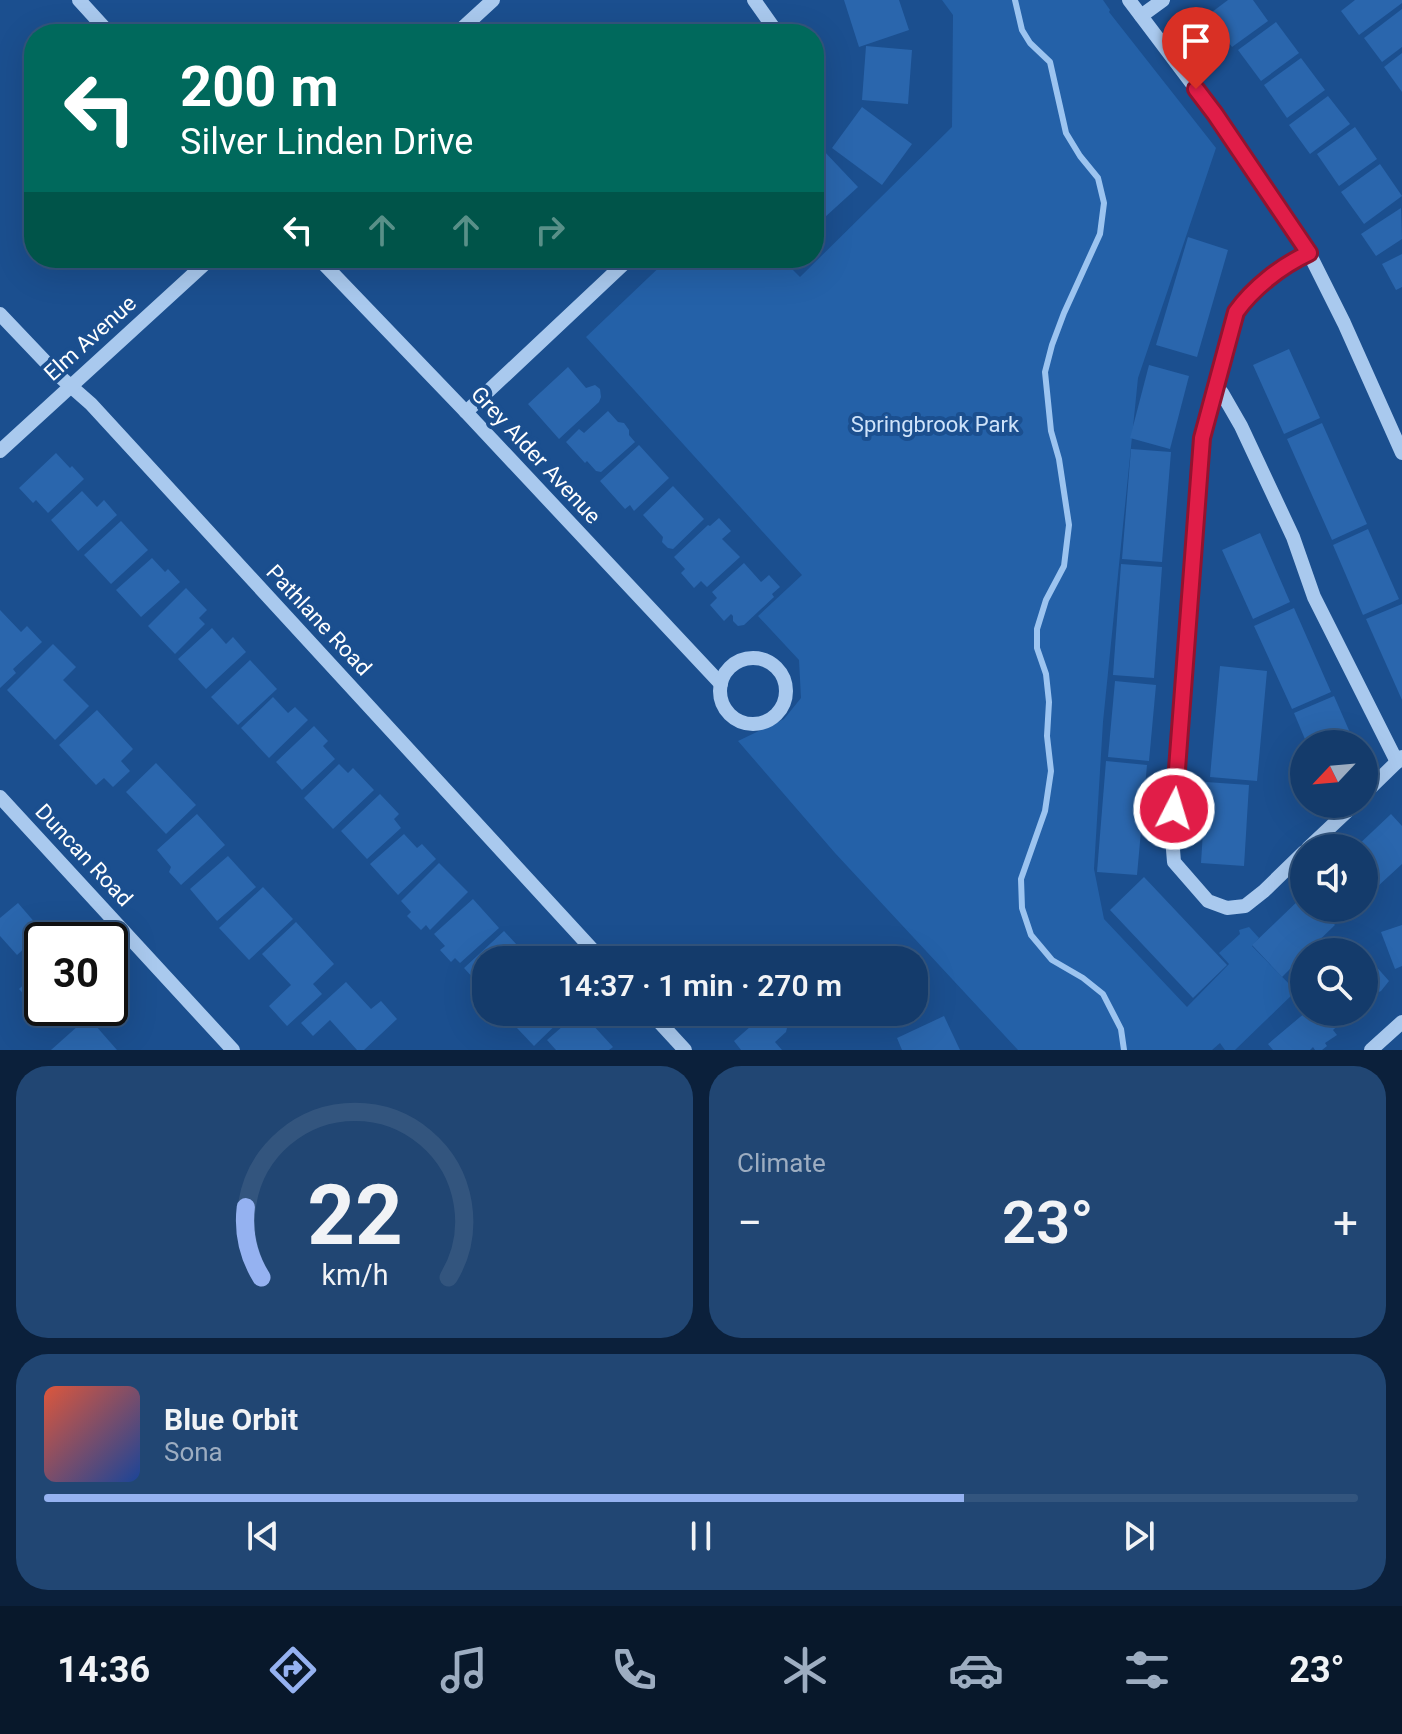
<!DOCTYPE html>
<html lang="en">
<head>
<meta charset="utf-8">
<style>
	body { margin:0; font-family:Roboto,sans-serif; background:#214673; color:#f1f3f6; height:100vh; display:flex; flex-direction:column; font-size:30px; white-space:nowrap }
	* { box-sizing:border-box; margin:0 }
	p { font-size:26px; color:#9dadc1 }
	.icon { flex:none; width:44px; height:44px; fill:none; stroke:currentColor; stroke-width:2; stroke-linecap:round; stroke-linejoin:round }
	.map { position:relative; height:1050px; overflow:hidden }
	.side { display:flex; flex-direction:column; gap:16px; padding:16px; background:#0b203b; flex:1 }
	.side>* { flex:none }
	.banner { position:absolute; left:24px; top:24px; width:800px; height:244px; border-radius:32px; box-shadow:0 8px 32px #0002,0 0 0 2px #33557e; background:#00695c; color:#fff; overflow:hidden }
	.needle { width:52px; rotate:244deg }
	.controls { position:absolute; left:1290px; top:730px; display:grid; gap:16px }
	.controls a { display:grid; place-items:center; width:88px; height:88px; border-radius:50%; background:#143b6b; box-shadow:0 8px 32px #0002,0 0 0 2px #33557e; font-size:40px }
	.speed { position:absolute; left:24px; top:922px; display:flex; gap:16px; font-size:40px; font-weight:700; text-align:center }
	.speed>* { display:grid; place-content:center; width:104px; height:104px; border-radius:50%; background:#143b6b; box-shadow:0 8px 32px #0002,0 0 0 2px #33557e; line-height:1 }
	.speed .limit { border:4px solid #111; border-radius:12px; background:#fff; color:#111 }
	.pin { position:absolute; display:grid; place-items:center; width:68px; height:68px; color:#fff; margin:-82px -34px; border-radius:50% 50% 50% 0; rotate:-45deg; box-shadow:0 0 8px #0007 }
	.pin .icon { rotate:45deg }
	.me { position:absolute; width:88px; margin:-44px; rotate:5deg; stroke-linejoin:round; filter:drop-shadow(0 0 6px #0008) }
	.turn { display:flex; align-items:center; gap:28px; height:168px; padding:0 24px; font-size:36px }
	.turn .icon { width:104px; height:104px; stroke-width:2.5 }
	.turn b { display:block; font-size:56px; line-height:68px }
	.lanes { display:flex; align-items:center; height:76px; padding:0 24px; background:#0003; justify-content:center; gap:40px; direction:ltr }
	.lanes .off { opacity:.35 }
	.big { font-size:60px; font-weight:600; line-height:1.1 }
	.side .tile { flex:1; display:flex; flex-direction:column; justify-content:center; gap:12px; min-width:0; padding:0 28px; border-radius:32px; background:#214673 }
	.side .dial { align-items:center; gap:0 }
	.dial svg { height:208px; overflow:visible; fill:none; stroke:#33557e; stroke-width:7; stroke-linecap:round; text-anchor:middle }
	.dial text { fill:#f1f3f6; stroke:none }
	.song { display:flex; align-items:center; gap:24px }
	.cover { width:96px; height:96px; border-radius:12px; background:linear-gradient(135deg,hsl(10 70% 55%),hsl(220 70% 35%)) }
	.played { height:8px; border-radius:4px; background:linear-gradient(90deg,#95b2f1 70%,#33557e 70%) }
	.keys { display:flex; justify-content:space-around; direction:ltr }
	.heat { display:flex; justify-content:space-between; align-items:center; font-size:44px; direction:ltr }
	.side .tiles { flex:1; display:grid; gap:16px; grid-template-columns:1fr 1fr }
	.tile:last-child { grid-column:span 2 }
	.trip { position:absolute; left:472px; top:946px; width:456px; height:80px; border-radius:32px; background:#143b6b; box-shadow:0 8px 32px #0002,0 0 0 2px #33557e; font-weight:600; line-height:80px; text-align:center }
	.dock { display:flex; height:128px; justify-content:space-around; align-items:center; background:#08182b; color:#9dadc1 }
	.dock .icon { width:56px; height:56px }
	.dock .active { color:#95b2f1 }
	.dock b { font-size:36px; color:#f1f3f6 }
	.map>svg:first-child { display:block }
	.green { fill:#2461a8 }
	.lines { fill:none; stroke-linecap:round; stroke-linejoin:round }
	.stream { stroke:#9cc4f0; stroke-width:6 }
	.building { fill:#2a66ad }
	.minor { stroke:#a9c9ee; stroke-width:14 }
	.route-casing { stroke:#92132f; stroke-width:20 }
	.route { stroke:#e11d48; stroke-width:14 }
	.labels { text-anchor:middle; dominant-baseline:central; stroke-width:8; stroke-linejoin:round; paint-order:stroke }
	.street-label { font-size:22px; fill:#fff; stroke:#1b4f8f }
	.park-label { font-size:22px; fill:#cfe3fa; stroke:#1b4f8f }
</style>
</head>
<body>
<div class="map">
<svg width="1402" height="1050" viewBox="0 0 1402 1050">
	<rect width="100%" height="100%" fill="#1b4f8f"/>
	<polygon class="green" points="942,0 1103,0 1110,10 1109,12 1216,148 1138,378 1103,722 1094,869 1104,919 1187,1007 1229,964 1219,953 1240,934 1239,930 1249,927 1259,938 1252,946 1296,991 1235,1050 1225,1050 1220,1043 1212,1050 1018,1050 835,853 738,741 784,719 801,698 799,660 758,616 802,575 586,337 669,258 781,258 800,277 952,127 953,15"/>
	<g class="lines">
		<polyline class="stream" points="1015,0 1022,30 1030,43 1050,62 1066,133 1080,156 1098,178 1104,203 1100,234 1064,313 1052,345 1045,372 1051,431 1059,459 1069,525 1064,566 1046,600 1037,629 1037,648 1046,674 1049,702 1047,736 1051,771 1045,811 1021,879 1022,908 1031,935 1052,960 1083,978 1103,994 1121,1029 1124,1050"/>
	</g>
	<g class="building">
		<polygon points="844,0 899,0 909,30 859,47"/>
		<polygon points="1228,0 1253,0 1268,21 1232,47 1208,15"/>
		<polygon points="1355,0 1402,0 1402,3 1359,35 1341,11"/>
		<polygon points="1402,9 1402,47 1382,62 1364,38"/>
		<polygon points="1276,22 1299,53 1261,81 1238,50"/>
		<polygon points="866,46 912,50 908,104 862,100"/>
		<polygon points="1402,53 1402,92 1384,67"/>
		<polygon points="1301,58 1325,90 1287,118 1264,85"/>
		<polygon points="1328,96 1350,124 1310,154 1289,125"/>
		<polygon points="862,107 912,144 882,185 832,148"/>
		<polygon points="1355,127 1377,159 1339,186 1317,154"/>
		<polygon points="822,149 858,187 824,218 814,207 814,157"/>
		<polygon points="1380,164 1402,196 1364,224 1341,192"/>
		<polygon points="1401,208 1402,239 1376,256 1361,234"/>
		<polygon points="1188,237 1228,250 1197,357 1156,345"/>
		<polygon points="1402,254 1402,287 1396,290 1382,264"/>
		<polygon points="1289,349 1320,418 1284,434 1253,365"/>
		<polygon points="1149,365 1189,376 1170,449 1130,438"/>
		<polygon points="568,367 586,388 595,385 600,389 601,397 599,402 559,439 528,404"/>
		<polygon points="608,411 618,422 624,423 629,430 629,435 635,442 601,472 596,471 587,461 585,463 566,442 579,429 584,433"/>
		<polygon points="1322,423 1367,524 1332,540 1287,439"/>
		<polygon points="639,445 669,478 634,511 630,505 625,509 600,481"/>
		<polygon points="1131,449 1171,452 1162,562 1122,559"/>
		<polygon points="56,453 70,468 72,466 84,479 48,513 36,500 33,503 19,488"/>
		<polygon points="673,486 704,519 673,549 668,548 662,542 663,537 643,515"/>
		<polygon points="82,491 97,507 104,500 117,515 78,551 51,520"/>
		<polygon points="719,518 731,531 722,539 740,557 707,587 701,581 694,588 681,573 685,569 674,557 708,525 710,526"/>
		<polygon points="121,521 148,550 111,584 84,555"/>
		<polygon points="1368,529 1399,599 1363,615 1333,545"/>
		<polygon points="1260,533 1290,602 1253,619 1222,550"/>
		<polygon points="152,558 165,572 168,569 180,582 141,617 116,590"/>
		<polygon points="744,563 761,582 769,575 780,587 772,594 774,597 744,625 738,626 733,621 733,616 731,614 724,621 710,605 717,598 712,592"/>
		<polygon points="1121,564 1162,567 1154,678 1113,675"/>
		<polygon points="186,588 207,610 199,618 205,624 175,654 148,626"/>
		<polygon points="1402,604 1402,700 1366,619"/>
		<polygon points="1294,608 1331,692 1292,709 1254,626"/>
		<polygon points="0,610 21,632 27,626 42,642 13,669 16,673 0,688"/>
		<polygon points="212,628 226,644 233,637 246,652 206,689 178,659"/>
		<polygon points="53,644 76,667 63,680 89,706 55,740 7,690"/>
		<polygon points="250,660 277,689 238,725 211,697"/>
		<polygon points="1220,666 1267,671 1257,781 1210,777"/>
		<polygon points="1115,681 1156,685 1149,761 1108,757"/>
		<polygon points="1334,696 1355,744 1307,744 1294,713"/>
		<polygon points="273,697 288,713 295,707 308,720 269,758 241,728"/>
		<polygon points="97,710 133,749 121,761 130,771 113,787 104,778 96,785 59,745"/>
		<polygon points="314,726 328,741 323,746 335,759 302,790 276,762"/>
		<polygon points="1106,761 1147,765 1137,875 1097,872"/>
		<polygon points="156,763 196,805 166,834 126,792"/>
		<polygon points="339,764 348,773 353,768 374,790 333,829 304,798"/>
		<polygon points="1206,782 1249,785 1244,866 1201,863"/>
		<polygon points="380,794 399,814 394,819 401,828 367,859 341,831"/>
		<polygon points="197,814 225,845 181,885 169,872 171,867 157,850"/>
		<polygon points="1391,814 1402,826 1402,864 1364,899 1364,848 1355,848"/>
		<polygon points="404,834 417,848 422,844 436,859 398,895 370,864"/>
		<polygon points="228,856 256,887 217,921 190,889"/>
		<polygon points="439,863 468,892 430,930 426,925 421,930 407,916 411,912 401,901"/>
		<polygon points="1144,877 1227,965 1193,998 1110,910"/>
		<polygon points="263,887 293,919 249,960 219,928"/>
		<polygon points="1304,895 1304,908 1319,908 1335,925 1307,952 1304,952 1304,955 1282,977 1252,945"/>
		<polygon points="473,899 499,928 460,963 455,958 451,962 440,950 445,946 434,934"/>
		<polygon points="18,903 43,932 17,955 0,936 0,918"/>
		<polygon points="1327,908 1355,908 1340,922"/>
		<polygon points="296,922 334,964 313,984 322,994 287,1026 269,1006 291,985 262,954"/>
		<polygon points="1402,925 1402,966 1395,969 1381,932"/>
		<polygon points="504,931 531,960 486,960 486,992 464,968"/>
		<polygon points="1366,955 1389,981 1381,991 1379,992 1375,988 1372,991 1372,993 1365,999 1370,1002 1364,1011 1364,956"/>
		<polygon points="42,968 42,1004 37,1009 19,989"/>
		<polygon points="914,977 927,986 914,1004"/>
		<polygon points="346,982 371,1009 381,1001 397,1019 364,1050 357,1050 330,1020 313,1036 301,1023"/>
		<polygon points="502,1012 569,1012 534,1046"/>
		<polygon points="579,1012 581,1012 613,1047 609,1050 556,1050 547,1040"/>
		<polygon points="767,1012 801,1012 788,1024 786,1032 775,1042 782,1050 741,1050 734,1041"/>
		<polygon points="869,1012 909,1012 901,1023 887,1013 882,1021"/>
		<polygon points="1306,1012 1359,1012 1354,1016 1357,1018 1350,1024 1345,1019 1333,1030 1337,1035 1325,1043 1327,1046 1322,1050 1315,1050 1313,1047 1310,1050 1273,1050 1268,1044"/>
		<polygon points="944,1016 960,1050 902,1050 897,1038"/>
		<polygon points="88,1017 117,1050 51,1050"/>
	</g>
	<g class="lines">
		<g class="minor">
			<polyline points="79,0 110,34"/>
			<polyline points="754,0 778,34"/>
			<polyline points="1129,0 1215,114 1309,253 1344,323 1402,453"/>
			<polyline points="1141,16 1163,0"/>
			<polyline points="456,34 493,0"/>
			<polyline points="318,258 466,412 721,684"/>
			<polyline points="0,314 58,375 91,404 602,960"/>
			<polyline points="1216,386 1222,393 1241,426 1293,537 1314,597 1397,762"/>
			<polyline points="466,412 630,258"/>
			<polyline points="0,451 211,258"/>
			<circle cx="753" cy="691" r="33"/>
			<polyline points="1364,794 1402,757"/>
			<polyline points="0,797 233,1050"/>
			<polyline points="1308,848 1355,804"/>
			<path d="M1304,852L1264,891L1245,906L1227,908L1208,901L1174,862L1172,837L1202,438L1236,312C1254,287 1281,266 1309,253"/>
			<polyline points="650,1012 685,1050"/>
			<polyline points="1371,1050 1402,1022"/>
		</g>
	</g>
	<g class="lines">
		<defs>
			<path id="route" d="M1174,809L1202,438L1236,312C1253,288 1281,266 1309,253L1215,114L1196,89"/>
		</defs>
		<use href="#route" class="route-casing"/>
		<use href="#route" class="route"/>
	</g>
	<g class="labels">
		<g class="street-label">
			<text transform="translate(90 338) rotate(-42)">Elm Avenue</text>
			<text transform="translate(536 455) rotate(47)">Grey Alder Avenue</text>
			<text transform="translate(319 620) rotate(47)">Pathlane Road</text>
			<text transform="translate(84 855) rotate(47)">Duncan Road</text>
		</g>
		<g class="park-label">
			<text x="935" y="424">Springbrook Park</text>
		</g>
	</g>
</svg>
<div class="controls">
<a><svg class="needle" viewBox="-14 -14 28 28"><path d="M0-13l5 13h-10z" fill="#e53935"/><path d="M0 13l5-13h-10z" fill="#9dadc1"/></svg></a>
<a><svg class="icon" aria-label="sound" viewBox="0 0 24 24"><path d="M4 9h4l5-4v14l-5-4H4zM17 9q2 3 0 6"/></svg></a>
<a><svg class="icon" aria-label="search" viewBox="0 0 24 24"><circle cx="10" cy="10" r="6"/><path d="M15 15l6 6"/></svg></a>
</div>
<div class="speed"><div class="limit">30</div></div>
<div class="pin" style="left:1196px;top:89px;background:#d93025"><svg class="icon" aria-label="arrive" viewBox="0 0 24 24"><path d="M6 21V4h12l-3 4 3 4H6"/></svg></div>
<svg class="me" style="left:1174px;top:809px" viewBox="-20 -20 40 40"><circle r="17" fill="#e11d48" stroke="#fff" stroke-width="3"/><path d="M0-11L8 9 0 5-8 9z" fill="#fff"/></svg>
<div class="trip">14:37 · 1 min · 270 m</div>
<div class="banner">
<div class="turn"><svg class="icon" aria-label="left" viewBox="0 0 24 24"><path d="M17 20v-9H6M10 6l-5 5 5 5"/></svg><div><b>200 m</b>Silver Linden Drive</div></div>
<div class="lanes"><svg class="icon" aria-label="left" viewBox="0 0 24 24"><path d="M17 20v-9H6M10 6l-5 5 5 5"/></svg><svg class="icon off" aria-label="ahead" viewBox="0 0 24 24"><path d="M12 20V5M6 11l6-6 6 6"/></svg><svg class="icon off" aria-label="ahead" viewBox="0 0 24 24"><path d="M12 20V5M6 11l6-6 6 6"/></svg><svg class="icon off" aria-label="right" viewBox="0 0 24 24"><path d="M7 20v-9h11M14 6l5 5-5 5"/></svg></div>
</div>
</div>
<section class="side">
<div class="tiles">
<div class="tile dial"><svg viewBox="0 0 100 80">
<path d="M14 69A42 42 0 1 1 86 69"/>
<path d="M14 69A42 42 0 0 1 8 42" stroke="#95b2f1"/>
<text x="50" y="56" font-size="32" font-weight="700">22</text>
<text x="50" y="72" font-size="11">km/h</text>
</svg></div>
<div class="tile"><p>Climate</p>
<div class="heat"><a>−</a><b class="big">23°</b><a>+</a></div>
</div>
<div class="tile">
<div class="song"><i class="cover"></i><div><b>Blue Orbit</b><p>Sona</p></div></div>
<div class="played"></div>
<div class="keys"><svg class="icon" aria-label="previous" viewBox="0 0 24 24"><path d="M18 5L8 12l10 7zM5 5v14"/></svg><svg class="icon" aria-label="pause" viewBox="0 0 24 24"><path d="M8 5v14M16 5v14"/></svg><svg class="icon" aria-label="next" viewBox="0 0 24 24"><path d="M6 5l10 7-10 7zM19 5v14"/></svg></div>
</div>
</div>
</section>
<nav class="dock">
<b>14:36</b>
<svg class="icon active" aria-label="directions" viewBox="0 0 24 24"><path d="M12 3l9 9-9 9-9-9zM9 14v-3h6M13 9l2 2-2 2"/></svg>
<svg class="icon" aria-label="music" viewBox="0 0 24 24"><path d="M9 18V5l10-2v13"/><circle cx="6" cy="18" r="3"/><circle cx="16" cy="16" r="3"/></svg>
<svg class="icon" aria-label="phone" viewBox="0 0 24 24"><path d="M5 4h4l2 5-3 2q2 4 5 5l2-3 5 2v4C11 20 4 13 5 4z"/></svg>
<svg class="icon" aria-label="climate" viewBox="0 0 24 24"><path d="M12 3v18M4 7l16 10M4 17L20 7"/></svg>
<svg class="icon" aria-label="car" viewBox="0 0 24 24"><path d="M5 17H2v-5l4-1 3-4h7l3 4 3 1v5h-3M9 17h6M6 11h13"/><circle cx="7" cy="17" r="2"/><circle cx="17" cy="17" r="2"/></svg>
<svg class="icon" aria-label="filters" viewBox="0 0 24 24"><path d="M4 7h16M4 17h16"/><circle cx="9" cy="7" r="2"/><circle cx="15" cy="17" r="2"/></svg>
<b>23°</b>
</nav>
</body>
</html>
